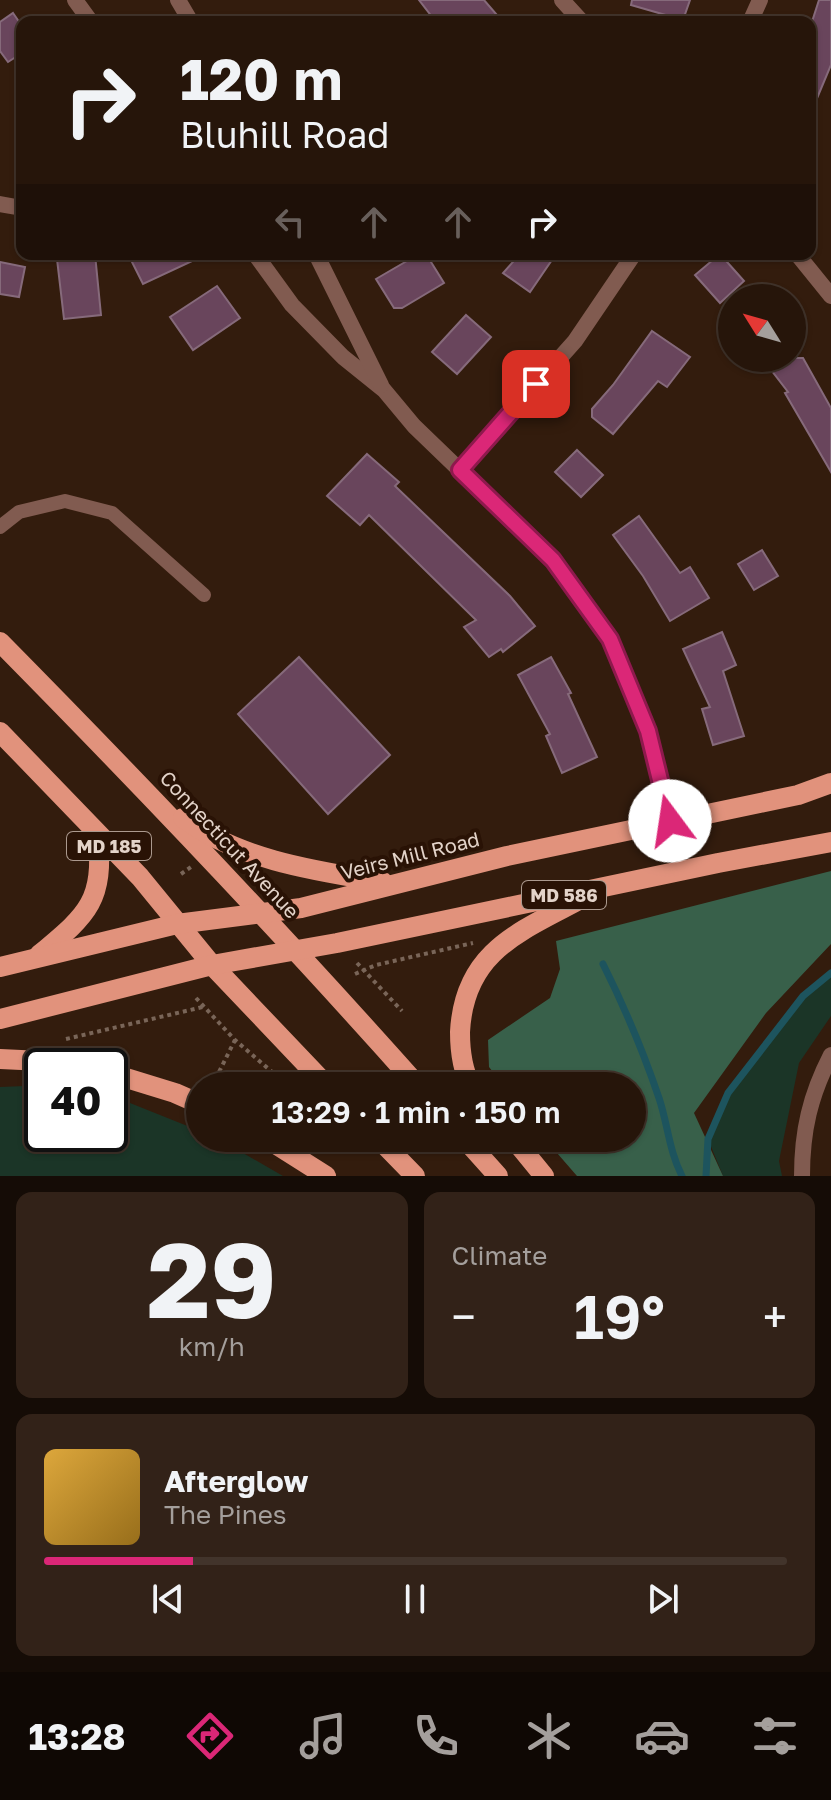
<!DOCTYPE html>
<html lang="en">
<head>
<meta charset="utf-8">
<style>
	body { margin:0; font-family:"Golos Text",sans-serif; background:#322218; color:#f1f3f6; height:100vh; display:flex; flex-direction:column; font-size:30px; white-space:nowrap }
	* { box-sizing:border-box; margin:0 }
	p { font-size:26px; color:#a49f9c }
	.icon { flex:none; width:44px; height:44px; fill:none; stroke:currentColor; stroke-width:2; stroke-linecap:round; stroke-linejoin:round }
	.map { position:relative; height:1176px; overflow:hidden }
	.panel { display:flex; flex-direction:column; gap:16px; padding:16px; background:#150c06; flex:1 }
	.panel>* { flex:none }
	.banner { position:absolute; left:16px; top:16px; width:800px; height:244px; border-radius:16px; box-shadow:0 2px 6px #0004,0 0 0 2px #42342b; background:#26150a; color:#f1f3f6; overflow:hidden }
	.needle { width:52px; rotate:307deg }
	.buttons { position:absolute; left:718px; top:284px; display:grid; gap:16px }
	.buttons a { display:grid; place-items:center; width:88px; height:88px; border-radius:50%; background:#26150a; box-shadow:0 2px 6px #0004,0 0 0 2px #42342b; font-size:40px }
	.speed { position:absolute; left:24px; top:1048px; display:flex; gap:16px; font-size:40px; font-weight:700; text-align:center }
	.speed>* { display:grid; place-content:center; width:104px; height:104px; border-radius:50%; background:#26150a; box-shadow:0 2px 6px #0004,0 0 0 2px #42342b; line-height:1 }
	.speed .limit { border:4px solid #111; border-radius:12px; background:#fff; color:#111 }
	.pin { position:absolute; display:grid; place-items:center; width:68px; height:68px; color:#fff; margin:-34px; border-radius:16px; box-shadow:0 4px 12px #0006 }
	.me { position:absolute; width:88px; margin:-44px; rotate:346deg; stroke-linejoin:round; filter:drop-shadow(0 0 6px #0008) }
	.turn { display:flex; align-items:center; gap:28px; height:168px; padding:0 32px; font-size:36px }
	.turn .icon { width:104px; height:104px; stroke-width:2.5 }
	.turn b { display:block; font-size:56px; line-height:68px }
	.lanes { display:flex; align-items:center; height:76px; padding:0 32px; background:#0003; justify-content:center; gap:40px; direction:ltr }
	.lanes .off { opacity:.35 }
	.big { font-size:60px; font-weight:600; line-height:1.1 }
	.panel .widget { flex:1; display:flex; flex-direction:column; justify-content:center; gap:12px; min-width:0; padding:0 28px; border-radius:16px; background:#322218 }
	.panel .dial { align-items:center; gap:0 }
	.dial b { font-size:104px; line-height:1 }
	.song { display:flex; align-items:center; gap:24px }
	.cover { width:96px; height:96px; border-radius:12px; background:linear-gradient(135deg,hsl(40 70% 55%),hsl(40 70% 35%)) }
	.played { height:8px; border-radius:4px; background:linear-gradient(90deg,#db2777 20%,#42342b 20%) }
	.keys { display:flex; justify-content:space-around; direction:ltr }
	.heat { display:flex; justify-content:space-between; align-items:center; font-size:44px; direction:ltr }
	.panel .tiles { flex:1; display:grid; gap:16px; grid-template-columns:1fr 1fr }
	.widget:last-child { grid-column:span 2 }
	.trip { position:absolute; left:186px; top:1072px; width:460px; height:80px; border-radius:40px; background:#26150a; box-shadow:0 2px 6px #0004,0 0 0 2px #42342b; font-weight:600; line-height:80px; text-align:center }
	.menu { display:flex; height:128px; justify-content:space-around; align-items:center; background:#0f0804; color:#a49f9c }
	.menu .icon { width:56px; height:56px }
	.menu .active { color:#db2777 }
	.menu b { font-size:36px; color:#f1f3f6 }
	.map>svg:first-child { display:block }
	.green { fill:#1b3527 }
	.forest { fill:#38604a }
	.lines { fill:none; stroke-linecap:round; stroke-linejoin:round }
	.stream { stroke:#1d545e; stroke-width:7 }
	.building { fill:#69455c; stroke:#866a7b; stroke-width:2 }
	.path { stroke:#796558; stroke-width:4; stroke-dasharray:4 4; stroke-linecap:butt }
	.service { stroke:#815b50; stroke-width:14 }
	.minor { stroke:#815b50; stroke-width:16 }
	.tertiary { stroke:#815b50; stroke-width:16 }
	.primary { stroke:#e1927c; stroke-width:20 }
	.route-casing { stroke:#8e194d; stroke-width:20 }
	.route { stroke:#db2777; stroke-width:14 }
	.labels { text-anchor:middle; dominant-baseline:central; stroke-width:8; stroke-linejoin:round; paint-order:stroke }
	.shield { fill:#291205; stroke:#ab998e; stroke-width:2 }
	.shield-label { font-size:18px; font-weight:bold; fill:#e3d3c9 }
	.street-label { font-size:20px; fill:#e3d3c9; stroke:#291205 }
</style>
</head>
<body>
<div class="map">
<svg width="831" height="1176" viewBox="0 0 831 1176">
	<rect width="100%" height="100%" fill="#331c0d"/>
	<g class="green">
		<polygon points="831,973 831,1016 799,1063 779,1161 782,1176 723,1176 708,1139 728,1093 803,996"/>
		<polygon points="25,1086 42,1088 42,1134 110,1134 110,1097 115,1097 200,1131 200,1138 217,1138 283,1176 0,1176 0,1087"/>
	</g>
	<polygon class="forest" points="831,871 831,944 766,1013 694,1113 723,1176 577,1176 544,1138 632,1138 632,1086 504,1086 489,1067 488,1040 550,998 560,969 556,941"/>
	<g class="lines">
		<g class="stream">
			<path d="M603,964C625,1008 643,1051 659,1098C668,1125 669,1151 682,1176"/>
			<polyline points="706,1176 708,1139 728,1093 803,996 831,973"/>
		</g>
	</g>
	<g class="building">
		<polygon points="419,0 484,0 503,22 436,22"/>
		<polygon points="632,0 690,0 683,20 631,5"/>
		<polygon points="819,0 831,0 831,65 810,115 810,28"/>
		<polygon points="13,13 22,26 22,53 8,62 0,51 0,22"/>
		<polygon points="95,254 101,315 64,319 57,259"/>
		<polygon points="128,254 207,254 143,284"/>
		<polygon points="419,254 426,254 444,283 402,308 394,308 376,279"/>
		<polygon points="520,254 556,254 530,292 503,273"/>
		<polygon points="720,254 744,281 720,303 695,275"/>
		<polygon points="0,262 25,267 19,297 0,294"/>
		<polygon points="217,286 240,318 193,350 170,317"/>
		<polygon points="466,315 491,337 457,374 432,352"/>
		<polygon points="652,331 690,357 667,387 658,381 613,434 592,417 592,409 613,385"/>
		<polygon points="762,358 803,358 831,408 831,472 785,393 788,392"/>
		<polygon points="577,450 603,475 581,497 555,472"/>
		<polygon points="367,454 399,482 395,486 510,596 535,626 503,652 501,649 489,657 464,627 476,620 369,515 360,525 327,496"/>
		<polygon points="639,516 680,573 690,567 709,598 670,621 643,576 613,535"/>
		<polygon points="762,550 778,576 754,590 738,564"/>
		<polygon points="722,632 736,665 723,671 744,736 713,745 702,709 710,707 683,649"/>
		<polygon points="299,657 390,755 328,814 238,714"/>
		<polygon points="551,657 571,693 568,694 597,757 562,773 546,736 550,734 518,675"/>
	</g>
	<g class="lines">
		<g class="path">
			<polyline points="181,874 191,867"/>
			<polyline points="357,963 402,1011"/>
			<polyline points="355,974 376,965 473,943"/>
			<polyline points="196,998 235,1040 286,1084"/>
			<polyline points="66,1039 203,1007"/>
			<polyline points="212,1086 235,1040"/>
		</g>
		<polyline class="service" points="0,527 19,512 65,501 112,513 204,595"/>
		<g class="minor">
			<polyline points="562,0 582,22"/>
			<polyline points="0,204 22,208"/>
			<polyline points="797,254 831,296"/>
			<path d="M802,1176C802,1131 810,1096 831,1055"/>
		</g>
		<g class="tertiary">
			<polyline points="75,0 91,22"/>
			<polyline points="178,0 191,22"/>
			<polyline points="750,22 760,0"/>
			<polyline points="255,254 292,305 343,357 384,390 414,426 553,560 610,639 648,731 670,821"/>
			<polyline points="316,254 381,385"/>
			<polyline points="460,470 575,341 634,254"/>
		</g>
		<g class="primary">
			<path d="M0,642C143,787 283,934 418,1086"/>
			<polyline points="0,732 140,877 212,965 327,1086"/>
			<path d="M183,818C239,860 316,871 383,882"/>
			<path d="M39,955C88,914 104,902 98,835"/>
			<polyline points="0,967 177,924 301,908 507,856 798,795 831,783"/>
			<polyline points="0,1019 212,965 337,943 718,863 831,842"/>
			<polyline points="0,1059 63,1062 79,1066"/>
			<polyline points="110,1073 175,1093 200,1104"/>
			<path d="M471,1086C463,1071 460,1049 460,1032C464,952 519,932 581,899"/>
			<polyline points="266,1138 326,1176"/>
			<polyline points="378,1138 415,1176"/>
			<polyline points="464,1138 498,1176"/>
			<polyline points="513,1138 544,1176"/>
		</g>
	</g>
	<g class="lines">
		<defs>
			<polyline id="route" points="536,384 460,470 553,560 610,639 648,731 670,821"/>
		</defs>
		<use href="#route" class="route-casing"/>
		<use href="#route" class="route"/>
	</g>
	<g class="labels">
		<g class="shield">
			<rect x="67" y="832" width="84" height="28" rx="6"/>
			<rect x="522" y="881" width="84" height="28" rx="6"/>
		</g>
		<g class="shield-label">
			<text x="109" y="846">MD 185</text>
			<text x="564" y="895">MD 586</text>
		</g>
		<g class="street-label">
			<text transform="translate(230 844) rotate(47)">Connecticut Avenue</text>
			<text transform="translate(410 855) rotate(-14)">Veirs Mill Road</text>
		</g>
	</g>
</svg>
<div class="buttons">
<a><svg class="needle" viewBox="-14 -14 28 28"><path d="M0-13l5 13h-10z" fill="#e53935"/><path d="M0 13l5-13h-10z" fill="#a49f9c"/></svg></a>
</div>
<div class="speed"><div class="limit">40</div></div>
<div class="pin" style="left:536px;top:384px;background:#d93025"><svg class="icon" aria-label="arrive" viewBox="0 0 24 24"><path d="M6 21V4h12l-3 4 3 4H6"/></svg></div>
<svg class="me" style="left:670px;top:821px" viewBox="-20 -20 40 40"><circle r="19" fill="#fff"/><path d="M0-13L10 11 0 6-10 11z" fill="#db2777"/></svg>
<div class="trip">13:29 · 1 min · 150 m</div>
<div class="banner">
<div class="turn"><svg class="icon" aria-label="right" viewBox="0 0 24 24"><path d="M7 20v-9h11M14 6l5 5-5 5"/></svg><div><b>120 m</b>Bluhill Road</div></div>
<div class="lanes"><svg class="icon off" aria-label="left" viewBox="0 0 24 24"><path d="M17 20v-9H6M10 6l-5 5 5 5"/></svg><svg class="icon off" aria-label="ahead" viewBox="0 0 24 24"><path d="M12 20V5M6 11l6-6 6 6"/></svg><svg class="icon off" aria-label="ahead" viewBox="0 0 24 24"><path d="M12 20V5M6 11l6-6 6 6"/></svg><svg class="icon" aria-label="right" viewBox="0 0 24 24"><path d="M7 20v-9h11M14 6l5 5-5 5"/></svg></div>
</div>
</div>
<section class="panel">
<div class="tiles">
<div class="widget dial"><b>29</b><p>km/h</p></div>
<div class="widget"><p>Climate</p>
<div class="heat"><a>−</a><b class="big">19°</b><a>+</a></div>
</div>
<div class="widget">
<div class="song"><i class="cover"></i><div><b>Afterglow</b><p>The Pines</p></div></div>
<div class="played"></div>
<div class="keys"><svg class="icon" aria-label="previous" viewBox="0 0 24 24"><path d="M18 5L8 12l10 7zM5 5v14"/></svg><svg class="icon" aria-label="pause" viewBox="0 0 24 24"><path d="M8 5v14M16 5v14"/></svg><svg class="icon" aria-label="next" viewBox="0 0 24 24"><path d="M6 5l10 7-10 7zM19 5v14"/></svg></div>
</div>
</div>
</section>
<nav class="menu">
<b>13:28</b>
<svg class="icon active" aria-label="directions" viewBox="0 0 24 24"><path d="M12 3l9 9-9 9-9-9zM9 14v-3h6M13 9l2 2-2 2"/></svg>
<svg class="icon" aria-label="music" viewBox="0 0 24 24"><path d="M9 18V5l10-2v13"/><circle cx="6" cy="18" r="3"/><circle cx="16" cy="16" r="3"/></svg>
<svg class="icon" aria-label="phone" viewBox="0 0 24 24"><path d="M5 4h4l2 5-3 2q2 4 5 5l2-3 5 2v4C11 20 4 13 5 4z"/></svg>
<svg class="icon" aria-label="climate" viewBox="0 0 24 24"><path d="M12 3v18M4 7l16 10M4 17L20 7"/></svg>
<svg class="icon" aria-label="car" viewBox="0 0 24 24"><path d="M5 17H2v-5l4-1 3-4h7l3 4 3 1v5h-3M9 17h6M6 11h13"/><circle cx="7" cy="17" r="2"/><circle cx="17" cy="17" r="2"/></svg>
<svg class="icon" aria-label="filters" viewBox="0 0 24 24"><path d="M4 7h16M4 17h16"/><circle cx="9" cy="7" r="2"/><circle cx="15" cy="17" r="2"/></svg>
</nav>
</body>
</html>
